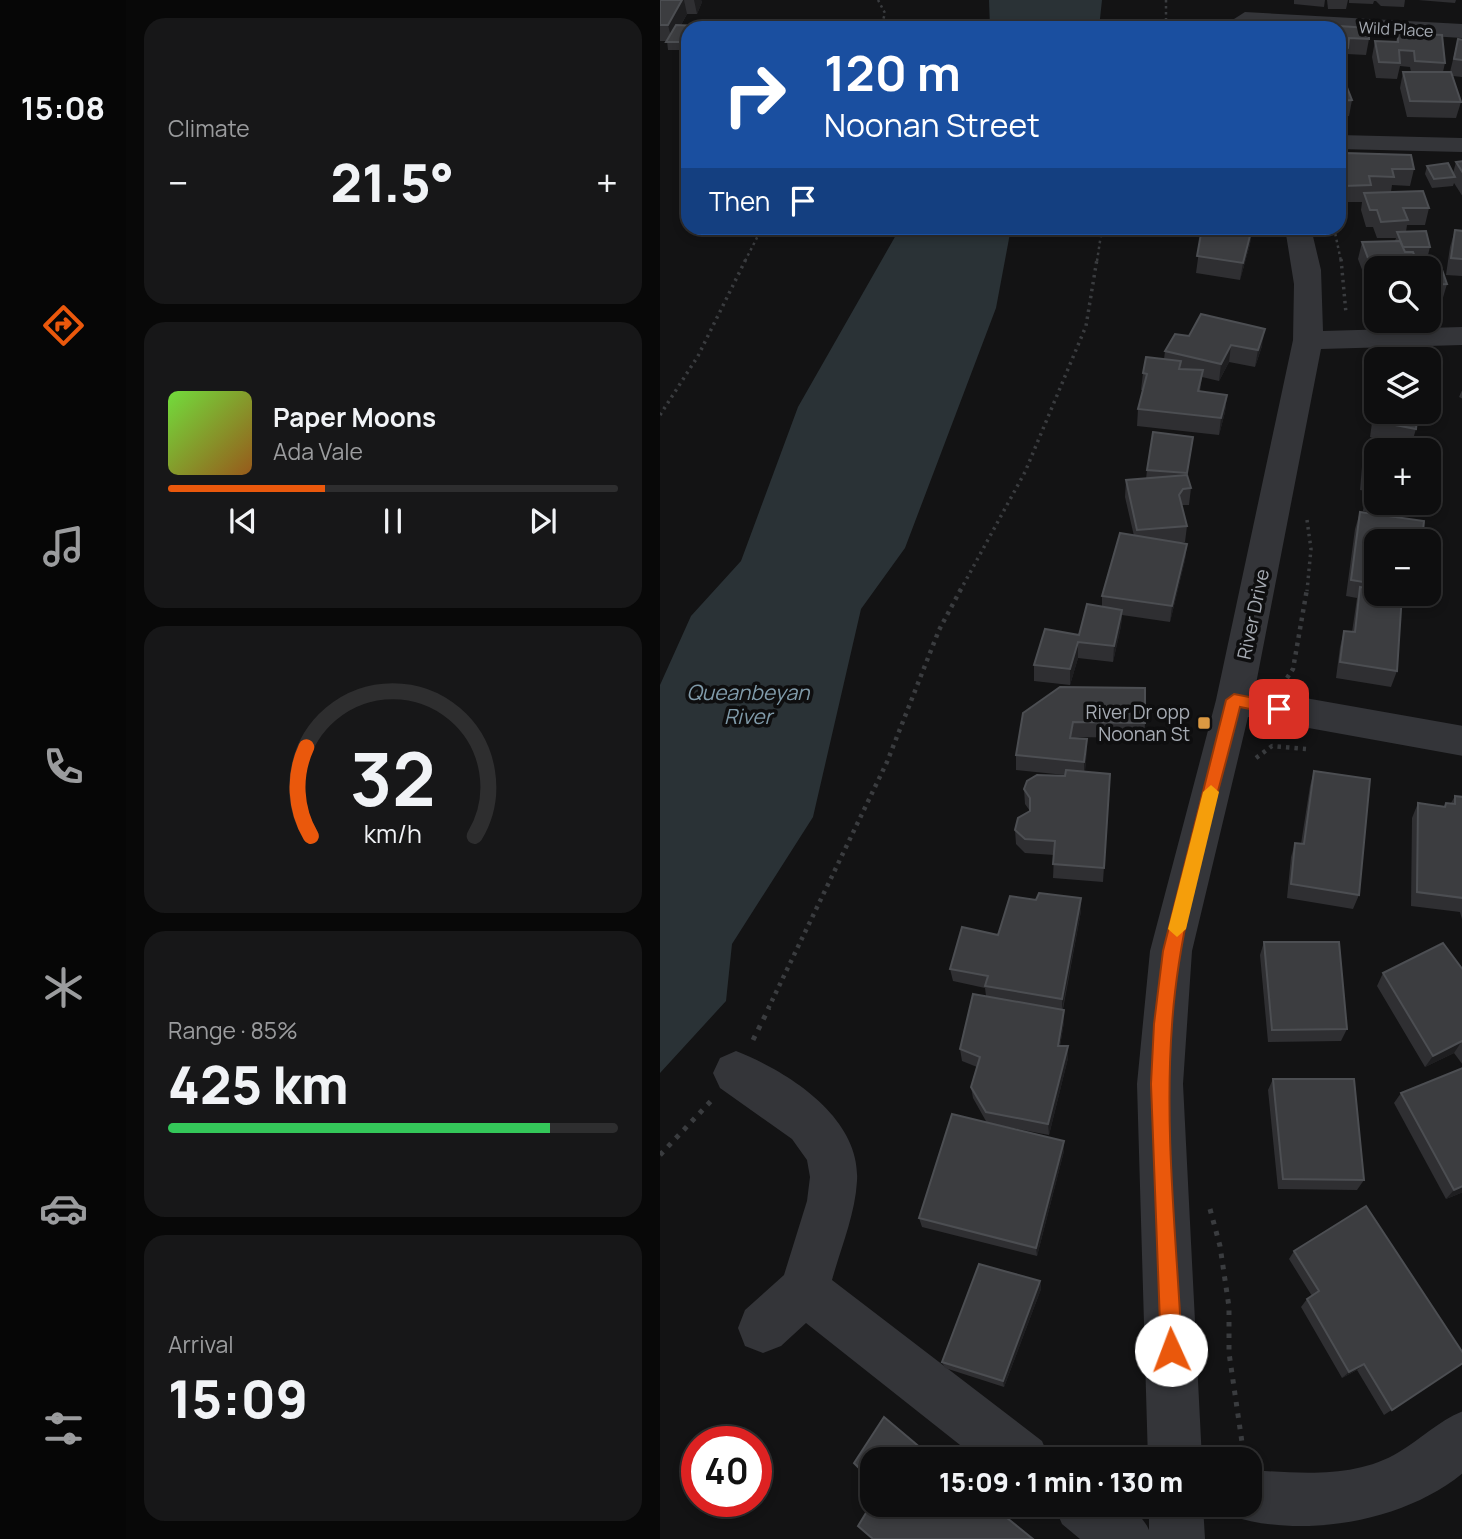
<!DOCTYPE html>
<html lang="en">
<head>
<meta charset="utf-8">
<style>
	body { margin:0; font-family:Manrope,sans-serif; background:#171718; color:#f1f3f6; height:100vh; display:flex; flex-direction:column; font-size:26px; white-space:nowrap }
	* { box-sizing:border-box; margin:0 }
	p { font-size:23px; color:#9b9c9e }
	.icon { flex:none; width:38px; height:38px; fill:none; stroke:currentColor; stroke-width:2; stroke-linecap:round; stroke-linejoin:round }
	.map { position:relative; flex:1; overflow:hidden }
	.panel { display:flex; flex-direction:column; gap:18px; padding:18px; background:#080808; width:534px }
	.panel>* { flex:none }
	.banner { position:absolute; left:21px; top:21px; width:665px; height:214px; border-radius:21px; box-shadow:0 4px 10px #0003,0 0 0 2px #2e2e2f; background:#1a4fa0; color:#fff; overflow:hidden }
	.tools { position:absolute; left:704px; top:256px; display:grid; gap:14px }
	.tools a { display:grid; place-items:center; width:77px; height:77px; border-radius:14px; background:#0e0e0f; box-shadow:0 4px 10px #0003,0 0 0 2px #2e2e2f; font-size:35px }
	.speed { position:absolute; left:21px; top:1426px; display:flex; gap:14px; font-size:35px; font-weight:700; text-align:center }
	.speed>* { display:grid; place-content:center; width:91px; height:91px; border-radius:50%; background:#0e0e0f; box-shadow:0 4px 10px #0003,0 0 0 2px #2e2e2f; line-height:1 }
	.speed .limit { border:10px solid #d22; background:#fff; color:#111 }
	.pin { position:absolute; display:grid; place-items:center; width:60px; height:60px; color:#fff; margin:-30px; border-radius:14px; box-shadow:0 4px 10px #0006 }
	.me { position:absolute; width:77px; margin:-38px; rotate:358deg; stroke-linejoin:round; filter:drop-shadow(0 0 5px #0008) }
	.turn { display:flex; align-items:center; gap:24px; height:147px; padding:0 28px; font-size:32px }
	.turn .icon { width:91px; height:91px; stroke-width:2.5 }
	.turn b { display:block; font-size:49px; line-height:60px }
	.then { display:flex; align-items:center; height:66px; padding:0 28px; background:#0003; gap:14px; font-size:26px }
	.big { font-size:52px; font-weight:800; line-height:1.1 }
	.panel .tile { flex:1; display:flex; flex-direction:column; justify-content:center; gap:10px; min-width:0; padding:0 24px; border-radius:21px; background:#171718 }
	.panel .dial { align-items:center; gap:0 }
	.dial svg { height:182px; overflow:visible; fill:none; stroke:#2e2e2f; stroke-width:7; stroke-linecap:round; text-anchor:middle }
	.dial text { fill:#f1f3f6; stroke:none }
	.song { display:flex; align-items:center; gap:21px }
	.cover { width:84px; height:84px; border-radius:10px; background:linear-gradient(135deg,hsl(100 70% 55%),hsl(30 70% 35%)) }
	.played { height:7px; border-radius:4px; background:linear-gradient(90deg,#ea580c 35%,#2e2e2f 35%) }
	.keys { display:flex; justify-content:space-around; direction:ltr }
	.heat { display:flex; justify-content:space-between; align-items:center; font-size:38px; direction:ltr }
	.charge { height:10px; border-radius:5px; background:linear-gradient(90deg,#34c759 85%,#2e2e2f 0) }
	.trip { position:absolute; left:200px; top:1447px; width:402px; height:70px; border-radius:21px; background:#0e0e0f; box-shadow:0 4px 10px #0003,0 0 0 2px #2e2e2f; font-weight:800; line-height:70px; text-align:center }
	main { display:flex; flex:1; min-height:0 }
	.tabs { display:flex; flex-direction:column; width:126px; justify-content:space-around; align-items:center; background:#060606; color:#9b9c9e }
	.tabs .icon { width:49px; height:49px }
	.tabs .current { color:#ea580c }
	.tabs b { font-size:32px; color:#f1f3f6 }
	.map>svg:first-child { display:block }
	.water { fill:#2a3236 }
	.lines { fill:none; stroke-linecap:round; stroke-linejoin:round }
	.path-far3 { stroke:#3a3c3f; stroke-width:2.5; stroke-dasharray:2.5 3.5; stroke-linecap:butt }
	.path-far2 { stroke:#3a3c3f; stroke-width:3.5; stroke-dasharray:2.5 4.5; stroke-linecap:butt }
	.path-far1 { stroke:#3a3c3f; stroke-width:4.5; stroke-dasharray:3.5 5; stroke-linecap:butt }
	.path { stroke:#3a3c3f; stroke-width:5; stroke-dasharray:4.5 7; stroke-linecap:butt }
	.minor { fill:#343539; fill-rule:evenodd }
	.wall { fill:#2f2f32 }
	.shaded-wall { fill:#1e1e20 }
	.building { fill:#3c3d40; stroke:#4c4e52; stroke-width:2 }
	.route { fill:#ea580c; stroke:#983908; stroke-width:2 }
	.slow { fill:#f59e0b }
	.poi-dot { fill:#dc9942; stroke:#0e0e0f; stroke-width:2.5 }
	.labels { text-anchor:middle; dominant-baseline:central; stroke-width:7; stroke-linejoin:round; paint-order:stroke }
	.far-street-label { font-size:16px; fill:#a6abb3; stroke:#0e0e0f }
	.street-label { font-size:19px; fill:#a6abb3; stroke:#0e0e0f }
	.poi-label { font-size:19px; fill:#a6abb3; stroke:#0e0e0f; text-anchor:end }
	.water-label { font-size:21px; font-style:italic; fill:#809baa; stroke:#0e0e0f }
</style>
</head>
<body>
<main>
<nav class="tabs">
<b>15:08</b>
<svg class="icon current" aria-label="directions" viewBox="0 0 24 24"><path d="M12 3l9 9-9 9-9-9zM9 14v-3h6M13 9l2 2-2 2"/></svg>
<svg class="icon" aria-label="music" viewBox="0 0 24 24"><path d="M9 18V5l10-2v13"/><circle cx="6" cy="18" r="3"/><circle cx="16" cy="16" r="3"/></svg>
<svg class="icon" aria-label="phone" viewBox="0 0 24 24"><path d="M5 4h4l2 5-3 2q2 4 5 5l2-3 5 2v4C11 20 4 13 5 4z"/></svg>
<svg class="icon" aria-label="climate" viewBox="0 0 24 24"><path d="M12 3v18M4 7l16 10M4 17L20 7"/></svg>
<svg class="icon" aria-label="car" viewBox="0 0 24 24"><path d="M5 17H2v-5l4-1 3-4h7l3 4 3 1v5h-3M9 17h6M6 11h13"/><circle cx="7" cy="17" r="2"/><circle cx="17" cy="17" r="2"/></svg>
<svg class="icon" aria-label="filters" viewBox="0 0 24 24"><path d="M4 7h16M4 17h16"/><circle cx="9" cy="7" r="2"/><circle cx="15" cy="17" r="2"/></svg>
</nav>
<section class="panel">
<div class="tile"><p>Climate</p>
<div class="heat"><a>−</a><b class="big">21.5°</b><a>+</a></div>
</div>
<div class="tile">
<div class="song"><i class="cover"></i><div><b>Paper Moons</b><p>Ada Vale</p></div></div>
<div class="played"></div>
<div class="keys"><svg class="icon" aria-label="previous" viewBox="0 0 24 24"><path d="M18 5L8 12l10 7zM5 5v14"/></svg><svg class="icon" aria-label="pause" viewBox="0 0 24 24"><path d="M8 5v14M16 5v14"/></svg><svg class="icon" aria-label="next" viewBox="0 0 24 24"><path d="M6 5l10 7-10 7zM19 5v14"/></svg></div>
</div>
<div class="tile dial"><svg viewBox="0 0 100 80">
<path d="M14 69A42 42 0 1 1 86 69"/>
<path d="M14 69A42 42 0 0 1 12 30" stroke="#ea580c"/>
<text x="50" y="56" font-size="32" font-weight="700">32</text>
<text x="50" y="72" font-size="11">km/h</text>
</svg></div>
<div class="tile"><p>Range · 85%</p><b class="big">425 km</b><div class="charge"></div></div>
<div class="tile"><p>Arrival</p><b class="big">15:09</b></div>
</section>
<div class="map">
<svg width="803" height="1539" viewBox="0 0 803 1539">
	<rect width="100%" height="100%" fill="#131314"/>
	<g class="water">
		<polygon points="329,0 442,0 439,28 330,28"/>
		<polygon points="240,228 351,228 336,308 245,548 201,609 153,817 72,944 66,1001 0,1073 0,685 31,616 81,561 138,407"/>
	</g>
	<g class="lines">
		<g class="path-far3">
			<polyline points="218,0 225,13 221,28"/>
			<polyline points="506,0 506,28"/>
			<polyline points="674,228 681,261"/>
			<polyline points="85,261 102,228"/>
			<polyline points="437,261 442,228"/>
		</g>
		<g class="path-far2">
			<polyline points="681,259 686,313"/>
			<polyline points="0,415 38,356 86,259"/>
			<polyline points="647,520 651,549 647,591"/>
			<polyline points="300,591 365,472 426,326 437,259"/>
		</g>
		<g class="path-far1">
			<polyline points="627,678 633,669 647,589"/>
			<polyline points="596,758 612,746 646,749"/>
			<polyline points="108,1009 227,762 279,630 301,589"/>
		</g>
		<g class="path">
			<polyline points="93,1040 109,1008"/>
			<polyline points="0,1155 51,1101"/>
			<polyline points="550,1209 560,1246 569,1307 569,1353 584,1456"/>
		</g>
		<g class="minor">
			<polygon points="585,12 803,24 803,38 577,24 574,19"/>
			<polygon points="679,135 803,138 803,152 679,149"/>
			<polygon points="625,228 651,228 661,270 663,331 803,327 803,345 661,349 595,689 803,726 803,756 588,717 532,951 523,1084 542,1460 488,1460 477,1084 490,951 556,700 633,340 634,284"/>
			<path d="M76,1051C127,1071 201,1117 197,1181C195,1215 181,1247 172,1280L382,1441L390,1460H319L146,1323L121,1346L103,1353L85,1346L78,1328L85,1310L124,1275L147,1201L150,1177L147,1160L132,1139L60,1088L53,1073L60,1058Z"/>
			<path d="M803,1411V1473C744,1522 642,1539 571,1516L566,1505H590V1470C639,1473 695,1479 739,1452C761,1439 778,1421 803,1411Z"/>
			<path d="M394,1505C426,1505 474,1494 489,1530V1505H543L545,1539H420L402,1524Z"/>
		</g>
	</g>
	<g class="wall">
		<polygon points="0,0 41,0 42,2 37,14 27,14 21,25 39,26 39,28 28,28 28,50 8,50 7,41 0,41"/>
		<polygon points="634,0 665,0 664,7 634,4"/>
		<polygon points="667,0 688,0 686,9 668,9"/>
		<polygon points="689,0 745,0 744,7 721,6 716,1 714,1 713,4 689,3"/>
		<polygon points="758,0 796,0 795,3"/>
		<polygon points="679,28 709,39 706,55 687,54 685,64 679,65"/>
		<polygon points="738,33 785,63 783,72 790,72 798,39 803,40 803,77 793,76 801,102 796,118 747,117 740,88 743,72 751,72 750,67 740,66 737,79 716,78 712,57 715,41 736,42"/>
		<polygon points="679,67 692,100 689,116 679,117"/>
		<polygon points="685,153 751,155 754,169 750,186 732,185 731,192 763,191 769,208 765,225 747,225 746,232 766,231 770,247 768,255 755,256 758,264 780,264 787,284 782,301 768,302 768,268 716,268 716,297 709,293 707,287 710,275 704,275 698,259 702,242 735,241 736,238 717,238 713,227 706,227 701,210 702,202 680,202 679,196 679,157"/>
		<polygon points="803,161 803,197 794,183 793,186 772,188 765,174 767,166 793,173 796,162"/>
		<polygon points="510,228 592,228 590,244 580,280 536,273 542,229 510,230"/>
		<polygon points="795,230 803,231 803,276 786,275 790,247"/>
		<polygon points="529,336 602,346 595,367 569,362 559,381 542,377 540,391 567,395 565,412 559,435 477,426 478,409 483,390 481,390 483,373 504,359 505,351"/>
		<polygon points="803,388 803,399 799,397"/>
		<polygon points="716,394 716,411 756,429 751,446 710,437"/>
		<polygon points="533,437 527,476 531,488 529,505 522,505 527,526 525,542 520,543 527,544 525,560 510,622 462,615 461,626 453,662 418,658 410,685 374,681 374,665 419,635 442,607 442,596 474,536 465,497 466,480 486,479 487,470"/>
		<polygon points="706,451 716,452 716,502 746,502 742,517 703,511 706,491 700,490 702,467"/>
		<polygon points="700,512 716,541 716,593 744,593 742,600 737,671 731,687 676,678 680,647 684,631 692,632 697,598 686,596 695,529"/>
		<polygon points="363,713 485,723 484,738 412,737 427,739 425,772 450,774 443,882 393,878 394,855 365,853 356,844 355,830 370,811 365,804 364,789 405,775 356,770 356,755"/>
		<polygon points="654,771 699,895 693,909 627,898 631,857 635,843 641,844 650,786"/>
		<polygon points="795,796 803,797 803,923 800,912 751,906 752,818 758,803 785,806 791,803"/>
		<polygon points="421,898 421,911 403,1009 404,1022 400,1046 408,1046 408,1058 389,1135 337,1125 404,1151 377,1256 262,1227 259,1218 327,1123 313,1098 311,1087 317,1067 302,1061 300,1049 326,996 325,988 293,981 290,969 338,935 376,900"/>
		<polygon points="604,942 687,1029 681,1041 608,1042 600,955"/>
		<polygon points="803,970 803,1065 794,1053 765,1067 717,986 723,973"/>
		<polygon points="803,1068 803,1192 786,1199 734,1103 741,1093"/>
		<polygon points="613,1079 704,1180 697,1190 618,1189 608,1090"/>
		<polygon points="634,1251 803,1363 724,1415 697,1370 682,1378 641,1307 647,1299 652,1296 629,1259"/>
		<polygon points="380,1281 381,1289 344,1387 285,1368 282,1362"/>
	</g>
	<g class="shaded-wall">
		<polygon points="22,0 24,0 27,14 12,41 8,25"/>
		<polygon points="34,0 41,0 42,2 37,14"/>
		<polygon points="688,48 685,64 679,65 679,50"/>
		<polygon points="592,228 590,244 580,280 583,263"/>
		<polygon points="605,329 602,346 595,367 598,350"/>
		<polygon points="571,345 569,362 559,381 561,364"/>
		<polygon points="567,395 565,412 559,435 561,418"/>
		<polygon points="527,544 525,560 510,622 512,606"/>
		<polygon points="462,610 461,626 453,662 454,646"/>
		<polygon points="418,642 418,658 410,685 410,669"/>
		<polygon points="427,739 427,754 424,777 424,762"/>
		<polygon points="421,898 421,911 402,1011 402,999"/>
		<polygon points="404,1010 404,1022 398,1057 398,1046"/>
		<polygon points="802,1041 794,1053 765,1067 773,1056"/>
		<polygon points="408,1046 408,1058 389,1135 388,1124"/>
		<polygon points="404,1141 404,1151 377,1256 376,1248"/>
		<polygon points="803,1186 803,1192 786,1199 794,1190"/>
		<polygon points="380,1281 381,1289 344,1387 343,1381"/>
		<polygon points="704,1364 697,1370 682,1378 689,1372"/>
	</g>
	<g class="building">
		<polygon points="0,0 22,0 8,25 0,25"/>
		<polygon points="648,24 709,28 709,39 689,38 688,48 679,50 679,28 639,28"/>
		<polygon points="16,25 39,26 38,28 28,28 28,42 6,42"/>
		<polygon points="738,33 782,35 785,63 755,61 754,51 739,50 740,63 719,62 715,41 738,42"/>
		<polygon points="798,39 803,40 803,60 794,59"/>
		<polygon points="679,67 692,100 679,101"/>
		<polygon points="743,72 791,72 801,102 750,101"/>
		<polygon points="685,153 751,155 754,169 732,169 734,177 709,176 711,185 684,186 682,179 679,179 679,157"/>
		<polygon points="803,161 803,173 796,162"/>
		<polygon points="788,163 795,177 774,179 767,166"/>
		<polygon points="763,191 769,208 743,208 748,220 721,222 717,210 710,210 704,193"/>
		<polygon points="542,228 592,228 583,263 537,256"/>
		<polygon points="795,230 803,231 803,259 791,258"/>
		<polygon points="766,231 770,247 743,247 737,232"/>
		<polygon points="740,241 745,252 753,252 758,264 780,264 787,284 768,285 768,268 716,268 716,278 712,276 711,270 719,265 717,258 708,258 702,242"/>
		<polygon points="541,314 605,329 598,350 571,345 561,364 505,351 515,334 529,336"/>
		<polygon points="723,351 763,356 762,359 722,359"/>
		<polygon points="486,357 521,361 519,369 543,370 538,391 567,395 561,418 478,409 487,374 483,373"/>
		<polygon points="716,410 716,411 758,411 756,429 714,421"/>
		<polygon points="493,432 533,437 527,473 487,470"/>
		<polygon points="706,451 716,452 716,495 708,494 710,474 704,473"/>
		<polygon points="527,475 531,488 523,489 519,495 527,526 477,530 466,480"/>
		<polygon points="700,512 764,521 762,541 716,541 716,584 691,580"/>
		<polygon points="460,533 527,544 512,606 442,596"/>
		<polygon points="700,587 716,590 716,593 742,594 737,671 680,662 684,631 695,632"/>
		<polygon points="427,604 462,610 454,646 418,642 410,669 374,665 385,629 419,635"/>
		<polygon points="400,687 485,688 485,723 413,722 410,738 427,739 424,762 356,755 363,713"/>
		<polygon points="406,770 450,774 444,868 393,864 395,841 365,839 355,830 358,818 370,811 370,798 364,789 367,781 377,775 405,776"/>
		<polygon points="654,771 710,779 699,895 631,884 635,843 644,844"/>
		<polygon points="795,796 803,797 803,898 757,892 758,803 785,807 786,803 795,804"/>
		<polygon points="379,893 421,898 402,999 325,986 328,976 290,969 302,927 338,935 350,896 376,900"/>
		<polygon points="604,942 679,942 687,1029 612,1030"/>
		<polygon points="783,943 803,970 803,1042 802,1041 773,1056 723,973"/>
		<polygon points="313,994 404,1010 398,1046 408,1046 388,1124 326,1112 311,1087 320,1057 300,1049"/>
		<polygon points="803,1068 803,1186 794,1190 741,1093"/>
		<polygon points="613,1079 694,1079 704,1180 623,1179"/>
		<polygon points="292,1114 404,1141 376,1248 259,1218"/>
		<polygon points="706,1206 803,1353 803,1363 732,1410 704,1364 689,1372 647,1299 659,1291 634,1251"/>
		<polygon points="319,1264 380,1281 343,1381 282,1362"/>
		<polygon points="224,1417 275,1460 212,1460 212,1481 194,1463"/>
		<polygon points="212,1503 212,1505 331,1505 373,1539 213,1539 198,1526"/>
	</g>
	<path class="route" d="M574,694L619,703L627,709L619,715L580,707C554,812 519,918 512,1025C504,1133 517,1243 522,1350L519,1358L511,1361L504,1358L501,1350L491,1084L494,1024L503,951L566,700Z"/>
	<polygon class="slow" points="551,785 559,792 526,929 517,937 508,929 543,792"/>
	<rect class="poi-dot" x="537" y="716" width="14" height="14" rx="3.5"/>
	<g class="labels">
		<g class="far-street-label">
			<text transform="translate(736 29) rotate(3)">Wild Place</text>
		</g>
		<g class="street-label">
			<text transform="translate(593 614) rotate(-78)">River Drive</text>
		</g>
		<g class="poi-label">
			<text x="530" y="712">River Dr opp<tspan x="530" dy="22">Noonan St</tspan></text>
		</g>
		<g class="water-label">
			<text x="88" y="692">Queanbeyan<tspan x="88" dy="24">River</tspan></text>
		</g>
	</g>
</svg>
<div class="tools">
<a><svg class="icon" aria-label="search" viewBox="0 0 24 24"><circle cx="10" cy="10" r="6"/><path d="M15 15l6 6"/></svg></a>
<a><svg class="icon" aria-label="layers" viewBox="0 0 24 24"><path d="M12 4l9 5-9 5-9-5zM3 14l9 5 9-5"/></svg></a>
<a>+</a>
<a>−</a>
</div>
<div class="speed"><div class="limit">40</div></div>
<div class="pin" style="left:619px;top:709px;background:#d93025"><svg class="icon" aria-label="arrive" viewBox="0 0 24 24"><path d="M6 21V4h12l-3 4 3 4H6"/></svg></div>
<svg class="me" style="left:511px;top:1350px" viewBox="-20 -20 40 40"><circle r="19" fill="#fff"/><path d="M0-13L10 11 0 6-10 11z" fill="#ea580c"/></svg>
<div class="trip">15:09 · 1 min · 130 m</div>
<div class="banner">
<div class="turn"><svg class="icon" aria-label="right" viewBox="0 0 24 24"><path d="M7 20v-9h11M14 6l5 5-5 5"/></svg><div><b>120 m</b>Noonan Street</div></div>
<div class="then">Then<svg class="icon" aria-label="arrive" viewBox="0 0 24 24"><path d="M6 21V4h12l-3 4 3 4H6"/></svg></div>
</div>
</div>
</main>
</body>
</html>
